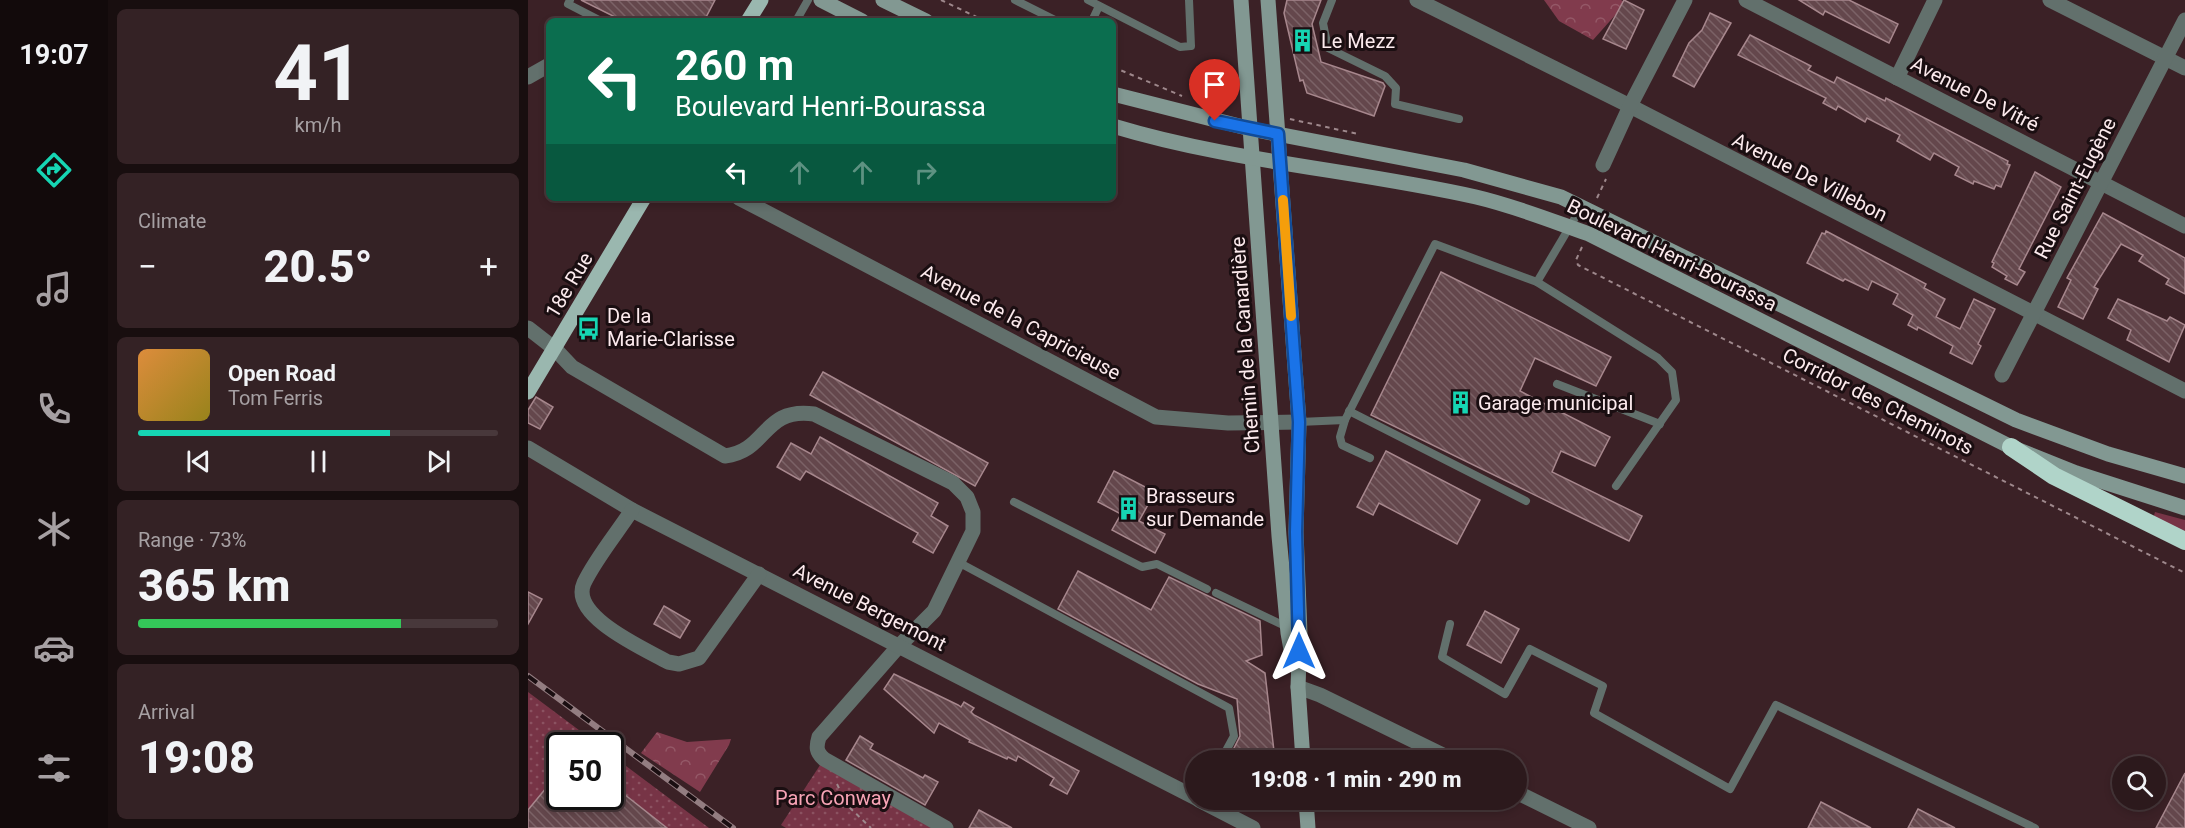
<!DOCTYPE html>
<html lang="en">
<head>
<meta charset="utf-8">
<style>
	body { margin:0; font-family:Roboto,sans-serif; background:#342225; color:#f1f3f6; height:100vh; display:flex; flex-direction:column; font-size:22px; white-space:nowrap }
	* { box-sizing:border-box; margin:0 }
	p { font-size:20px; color:#a6a0a3 }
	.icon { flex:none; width:33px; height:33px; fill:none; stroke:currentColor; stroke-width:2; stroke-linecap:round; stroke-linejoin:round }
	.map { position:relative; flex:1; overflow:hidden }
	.drawer { display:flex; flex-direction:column; gap:9px; padding:9px; background:#180e0f; width:420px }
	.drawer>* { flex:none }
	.hud { position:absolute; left:18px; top:18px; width:570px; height:183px; border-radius:9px; box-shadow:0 3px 9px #0003,0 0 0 2px #48383b; background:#0b6e4f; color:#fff; overflow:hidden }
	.controls { position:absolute; left:1584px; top:756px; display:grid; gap:12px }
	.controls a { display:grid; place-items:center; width:54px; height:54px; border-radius:50%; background:#2c191c; box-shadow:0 3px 9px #0003,0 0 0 2px #48383b; font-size:30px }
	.speed { position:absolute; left:18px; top:732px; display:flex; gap:12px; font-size:30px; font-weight:700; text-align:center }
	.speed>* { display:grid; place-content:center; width:78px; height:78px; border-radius:50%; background:#2c191c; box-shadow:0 3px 9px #0003,0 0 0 2px #48383b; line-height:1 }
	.speed .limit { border:3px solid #111; border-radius:9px; background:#fff; color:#111 }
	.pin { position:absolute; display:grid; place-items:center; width:51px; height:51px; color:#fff; margin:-62px -26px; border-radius:50% 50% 50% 0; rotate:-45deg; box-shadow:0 0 6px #0007 }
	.pin .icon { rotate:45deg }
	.me { position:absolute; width:66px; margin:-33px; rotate:0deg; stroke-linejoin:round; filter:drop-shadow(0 0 4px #0008) }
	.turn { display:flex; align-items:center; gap:21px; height:126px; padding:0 30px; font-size:27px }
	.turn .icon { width:78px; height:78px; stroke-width:2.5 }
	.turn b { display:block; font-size:42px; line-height:51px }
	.lanes { display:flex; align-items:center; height:57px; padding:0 30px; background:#0003; justify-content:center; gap:30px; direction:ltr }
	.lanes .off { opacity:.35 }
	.big { font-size:45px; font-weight:800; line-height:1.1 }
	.drawer .tile { flex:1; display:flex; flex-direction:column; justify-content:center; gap:9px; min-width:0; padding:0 21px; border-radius:9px; background:#342225 }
	.drawer .dial { align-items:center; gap:0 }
	.dial b { font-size:78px; line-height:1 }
	.song { display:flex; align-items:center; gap:18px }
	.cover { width:72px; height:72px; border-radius:9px; background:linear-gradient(135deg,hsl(30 70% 55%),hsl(50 70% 35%)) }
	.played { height:6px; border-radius:3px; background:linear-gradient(90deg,#16d5b3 70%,#48383b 70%) }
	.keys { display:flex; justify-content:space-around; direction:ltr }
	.heat { display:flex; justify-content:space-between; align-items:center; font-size:33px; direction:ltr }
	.charge { height:9px; border-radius:4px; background:linear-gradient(90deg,#34c759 73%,#48383b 0) }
	.trip { position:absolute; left:657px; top:750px; width:342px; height:60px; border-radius:30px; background:#2c191c; box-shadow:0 3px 9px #0003,0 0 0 2px #48383b; font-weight:800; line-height:60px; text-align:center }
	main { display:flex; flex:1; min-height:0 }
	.dock { display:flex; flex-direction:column; width:108px; justify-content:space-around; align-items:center; background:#120a0b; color:#a6a0a3 }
	.dock .icon { width:42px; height:42px }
	.dock .on { color:#16d5b3 }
	.dock b { font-size:27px; color:#f1f3f6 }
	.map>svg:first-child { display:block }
	.grass { fill:#773446 }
	.forest { fill:url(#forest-crowns) }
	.park { fill:url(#park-dots) }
	.building { fill:url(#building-back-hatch); stroke:#a7878d; stroke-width:1.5 }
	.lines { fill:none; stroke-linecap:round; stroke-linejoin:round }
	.path { stroke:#9e888c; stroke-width:2; stroke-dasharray:4.5 4.5; stroke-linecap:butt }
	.service { stroke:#62706c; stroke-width:8 }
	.minor { stroke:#62706c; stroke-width:15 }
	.secondary { stroke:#829892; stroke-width:15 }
	.primary { stroke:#9ab7af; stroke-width:15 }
	.motorway { stroke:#b0d4c9; stroke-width:18 }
	.rail-casing { stroke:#937d81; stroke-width:6 }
	.rail { stroke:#1a0e11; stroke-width:4; stroke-dasharray:11; stroke-linecap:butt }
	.route-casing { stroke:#114b97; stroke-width:15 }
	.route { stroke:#1a73e8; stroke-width:10 }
	.slow { stroke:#f59e0b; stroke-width:10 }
	.labels { text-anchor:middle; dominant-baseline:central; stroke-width:6; stroke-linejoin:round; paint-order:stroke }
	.poi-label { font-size:20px; fill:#fceaed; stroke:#1a0e11; text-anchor:start }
	.street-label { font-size:20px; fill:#fceaed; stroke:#1a0e11 }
	.park-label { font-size:20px; fill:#f9a4b6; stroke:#1a0e11 }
</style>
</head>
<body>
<main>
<nav class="dock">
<b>19:07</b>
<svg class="icon on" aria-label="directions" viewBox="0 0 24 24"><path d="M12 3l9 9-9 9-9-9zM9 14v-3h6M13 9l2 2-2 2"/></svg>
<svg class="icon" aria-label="music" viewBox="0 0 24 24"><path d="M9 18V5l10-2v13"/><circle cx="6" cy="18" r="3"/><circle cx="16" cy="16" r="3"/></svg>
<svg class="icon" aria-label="phone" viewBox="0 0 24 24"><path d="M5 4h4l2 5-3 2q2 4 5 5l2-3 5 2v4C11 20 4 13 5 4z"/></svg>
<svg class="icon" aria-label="climate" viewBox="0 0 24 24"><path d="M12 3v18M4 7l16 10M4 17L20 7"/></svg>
<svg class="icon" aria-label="car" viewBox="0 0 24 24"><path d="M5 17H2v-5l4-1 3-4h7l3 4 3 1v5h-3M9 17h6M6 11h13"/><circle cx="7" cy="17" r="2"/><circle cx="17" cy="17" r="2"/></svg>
<svg class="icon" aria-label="filters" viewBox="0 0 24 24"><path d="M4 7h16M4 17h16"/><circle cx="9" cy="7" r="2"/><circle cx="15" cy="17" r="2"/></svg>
</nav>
<section class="drawer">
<div class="tile dial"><b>41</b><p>km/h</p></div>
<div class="tile"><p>Climate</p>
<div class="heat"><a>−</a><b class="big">20.5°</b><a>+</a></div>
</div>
<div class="tile">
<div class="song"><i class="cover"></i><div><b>Open Road</b><p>Tom Ferris</p></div></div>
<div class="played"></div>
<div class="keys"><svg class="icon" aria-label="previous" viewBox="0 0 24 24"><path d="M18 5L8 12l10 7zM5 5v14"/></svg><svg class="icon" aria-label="pause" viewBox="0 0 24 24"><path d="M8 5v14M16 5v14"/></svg><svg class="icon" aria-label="next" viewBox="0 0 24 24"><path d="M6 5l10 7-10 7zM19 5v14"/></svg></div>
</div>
<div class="tile"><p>Range · 73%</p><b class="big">365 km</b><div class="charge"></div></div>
<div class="tile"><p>Arrival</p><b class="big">19:08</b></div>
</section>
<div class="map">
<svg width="1657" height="828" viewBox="0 0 1657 828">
	<defs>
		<pattern id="forest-crowns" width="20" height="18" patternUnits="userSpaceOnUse" patternTransform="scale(1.5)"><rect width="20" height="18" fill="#813b4d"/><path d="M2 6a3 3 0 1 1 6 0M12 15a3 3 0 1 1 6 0" fill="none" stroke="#945867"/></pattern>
		<pattern id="park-dots" width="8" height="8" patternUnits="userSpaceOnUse" patternTransform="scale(1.5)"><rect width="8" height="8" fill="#773446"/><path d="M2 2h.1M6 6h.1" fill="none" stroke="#8b5261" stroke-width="1.8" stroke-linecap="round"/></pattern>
		<pattern id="building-back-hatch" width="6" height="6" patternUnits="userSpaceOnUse" patternTransform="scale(1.5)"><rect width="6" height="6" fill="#64474c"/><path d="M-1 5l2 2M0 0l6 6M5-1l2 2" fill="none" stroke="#7b6266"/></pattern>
	</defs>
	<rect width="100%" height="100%" fill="#3b2126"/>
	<polygon class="grass" points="1627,512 1657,520 1657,536 1625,519"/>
	<g class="forest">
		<polygon points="1016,0 1093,0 1098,3 1065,40 1031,21"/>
		<polygon points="129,732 159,742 203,739 201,745 172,792 113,753"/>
	</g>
	<g class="park">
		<polygon points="0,692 71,745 32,746 31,771 11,797 48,828 0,811"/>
		<polygon points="82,754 181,828 139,828 83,783"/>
		<polygon points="296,759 418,828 258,828 253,825"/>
	</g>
	<g class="building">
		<polygon points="53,0 187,0 176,21 95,21"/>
		<polygon points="759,0 793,0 784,24 793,62 855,83 857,86 846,116 779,93 775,80 772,81 756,13"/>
		<polygon points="1096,0 1116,10 1098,49 1075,39"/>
		<polygon points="1271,0 1321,0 1370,24 1361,43 1297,11 1295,15"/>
		<polygon points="1182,13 1203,23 1166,87 1145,76 1161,43 1174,30"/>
		<polygon points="1222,35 1283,66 1280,70 1306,83 1309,77 1357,101 1358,98 1480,161 1479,164 1482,165 1473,187 1468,185 1466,189 1446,181 1445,184 1427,175 1431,167 1406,153 1402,160 1369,141 1372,135 1339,118 1337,122 1310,106 1308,110 1295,103 1298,98 1210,55"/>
		<polygon points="1507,172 1533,187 1491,269 1497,272 1489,285 1477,279 1479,276 1464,267 1466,263 1464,262"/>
		<polygon points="1575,213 1657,258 1657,294 1638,284 1641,279 1611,261 1615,255 1593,244 1566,287 1570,289 1555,319 1530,307 1543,280 1539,278"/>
		<polygon points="1298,231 1398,284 1396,288 1417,299 1408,317 1432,329 1446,299 1467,309 1450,344 1453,346 1444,364 1422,353 1425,346 1390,327 1389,330 1380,325 1385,315 1365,304 1370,294 1344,281 1340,290 1317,279 1315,281 1279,263 1294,233 1297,234"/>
		<polygon points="913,272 1083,357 1068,386 1007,358 992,391 1082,437 1067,466 1033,451 1024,472 1114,516 1101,541 843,415"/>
		<polygon points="1590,299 1639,321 1642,317 1657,325 1641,362 1599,340 1603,330 1580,318"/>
		<polygon points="295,372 460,463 447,486 282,395"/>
		<polygon points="8,397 25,407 12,429 0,423 0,410"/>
		<polygon points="292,437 410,503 403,516 420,526 405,553 385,542 390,533 278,471 272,480 249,467 263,443 283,454"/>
		<polygon points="858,451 952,500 929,544 851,503 845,515 829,507"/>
		<polygon points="586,471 627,492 611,521 637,534 627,553 584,530 593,514 570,502"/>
		<polygon points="550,571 623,610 641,577 732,621 734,655 718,661 737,673 747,760 700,760 712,736 709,699 670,684 530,609"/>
		<polygon points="0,592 14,599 0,624"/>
		<polygon points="136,606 162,621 152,638 126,624"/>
		<polygon points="957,611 991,629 973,663 939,645"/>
		<polygon points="366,674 430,705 433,707 436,702 446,708 443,712 446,715 551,771 539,794 522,785 526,778 490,756 488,761 480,757 479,759 441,742 442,740 411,723 406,733 356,689"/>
		<polygon points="332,736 345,744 342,749 395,778 397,775 410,782 397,805 318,760"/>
		<polygon points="32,771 32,796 82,796 82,783 139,828 0,828 0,810"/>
		<polygon points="1657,773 1657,828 1628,828"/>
		<polygon points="1293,802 1343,828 1280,828"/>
		<polygon points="1390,809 1427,828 1380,828"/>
		<polygon points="451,810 484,828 441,828"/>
	</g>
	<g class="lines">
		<g class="path">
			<polyline points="413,0 457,21"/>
			<polyline points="585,67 654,96"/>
			<polyline points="762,119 830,134"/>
			<polyline points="1069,198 1078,179"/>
			<polyline points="1054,247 1048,260 1050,265 1657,573"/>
			<polyline points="309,784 319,805 343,828"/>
		</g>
		<g class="service">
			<polyline points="42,0 40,4 73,21"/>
			<polyline points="487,0 529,21"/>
			<polyline points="560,0 652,47 663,46 661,0"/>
			<polyline points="804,0 795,23 800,48 857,76 868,88 867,104 931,119"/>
			<polyline points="268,21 280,0"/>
			<polyline points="564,21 571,6"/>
			<polyline points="1009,282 1054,206"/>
			<polyline points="1029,384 1132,424"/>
			<polyline points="821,411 998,501"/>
			<polyline points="817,420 812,437 814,445 842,458"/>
			<polyline points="771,422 817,420 907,244 1009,282 1130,358 1144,372 1148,400 1088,486"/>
			<polyline points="486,502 614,567 629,564 679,589"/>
			<polyline points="430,562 701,708 706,736 693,760"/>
			<polyline points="688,593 759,627"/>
			<polyline points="922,624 914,657 977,694 1002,649 1075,686 1066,713 1202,789 1248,705 1507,828"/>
		</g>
		<g class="minor">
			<polyline points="889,0 1102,106 1657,391"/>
			<polyline points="1218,0 1657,226"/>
			<polyline points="1522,0 1657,68"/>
			<polyline points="0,77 21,65"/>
			<polyline points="1369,78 1407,0"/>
			<polyline points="1075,165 1102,106 1157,0"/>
			<polyline points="211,198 628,417 700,423 771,422"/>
			<path d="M0,328L27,349L44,367L197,456C240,451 234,407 286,414L425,483L439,497L445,512V531L406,611L370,647L291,737C288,747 288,752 296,759L418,828"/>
			<polyline points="1474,375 1657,20"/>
			<polyline points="0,448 104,510 668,798"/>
			<path d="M104,510C89,533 68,558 56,583C41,616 117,649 140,662L151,664L171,658L231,574"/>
			<polyline points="770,687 792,695 925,760"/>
			<polyline points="988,792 1061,828"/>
			<polyline points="671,800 725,828"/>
		</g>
		<g class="secondary">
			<polyline points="293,0 334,21"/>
			<polyline points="355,0 398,21"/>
			<polyline points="713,0 751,536 760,633 765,661"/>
			<polyline points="740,0 771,422 768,532 772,633 770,687 775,760"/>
			<polyline points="585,94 723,129 936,170 1033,197 1488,420 1580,454 1657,476"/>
			<path d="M585,126C704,162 828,170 948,197C987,206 1024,221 1061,234L1483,447L1548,473L1657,508"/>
			<polyline points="778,800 780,828"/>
		</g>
		<g class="primary">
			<polyline points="220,21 233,0"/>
			<polyline points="0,392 116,198"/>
		</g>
		<polyline class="motorway" points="1483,447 1526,476 1657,541"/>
		<defs>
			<polyline id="rail" points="0,676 205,828"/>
		</defs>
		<use href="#rail" class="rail-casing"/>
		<use href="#rail" class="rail"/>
	</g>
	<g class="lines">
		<defs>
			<polyline id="route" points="687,121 750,134 771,422 768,532 771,651"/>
		</defs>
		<use href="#route" class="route-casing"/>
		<use href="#route" class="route"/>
		<polyline class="slow" points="755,200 763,316"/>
	</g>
	<defs>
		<symbol id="building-bare" viewBox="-9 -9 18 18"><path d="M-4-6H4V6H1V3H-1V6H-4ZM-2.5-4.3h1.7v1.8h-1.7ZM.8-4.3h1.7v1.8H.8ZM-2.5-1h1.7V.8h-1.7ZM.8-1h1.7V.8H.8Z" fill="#16d5b3" stroke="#1a0e11" stroke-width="2.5" paint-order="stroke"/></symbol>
		<symbol id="bus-bare" viewBox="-9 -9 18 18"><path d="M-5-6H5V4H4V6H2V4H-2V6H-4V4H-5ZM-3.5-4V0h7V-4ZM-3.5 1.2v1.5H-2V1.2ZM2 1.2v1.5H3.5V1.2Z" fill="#16d5b3" stroke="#1a0e11" stroke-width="2.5" paint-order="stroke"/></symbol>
	</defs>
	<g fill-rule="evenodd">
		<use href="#building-bare" x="758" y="24" width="33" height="33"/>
		<use href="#bus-bare" x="44" y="312" width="33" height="33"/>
		<use href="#building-bare" x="916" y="386" width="33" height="33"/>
		<use href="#building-bare" x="584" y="492" width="33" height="33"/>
	</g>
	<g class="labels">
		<g class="poi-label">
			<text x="793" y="41">Le Mezz</text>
			<text x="79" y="316">De la<tspan x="79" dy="23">Marie-Clarisse</tspan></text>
			<text x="950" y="403">Garage municipal</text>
			<text x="618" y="496">Brasseurs<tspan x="618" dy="23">sur Demande</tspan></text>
		</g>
		<g class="street-label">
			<text transform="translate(1447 94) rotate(27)">Avenue De Vitré</text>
			<text transform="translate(1282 177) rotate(27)">Avenue De Villebon</text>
			<text transform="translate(1547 188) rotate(-63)">Rue Saint-Eugène</text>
			<text transform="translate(1144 255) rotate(26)">Boulevard Henri-Bourassa</text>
			<text transform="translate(41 285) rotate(-59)">18e Rue</text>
			<text transform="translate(493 322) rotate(28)">Avenue de la Capricieuse</text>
			<text transform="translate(717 345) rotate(-94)">Chemin de la Canardière</text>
			<text transform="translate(1350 401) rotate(27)">Corridor des Cheminots</text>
			<text transform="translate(342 607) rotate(27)">Avenue Bergemont</text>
		</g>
		<g class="park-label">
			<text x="305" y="798">Parc Conway</text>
		</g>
	</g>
</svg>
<div class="controls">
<a><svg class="icon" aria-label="search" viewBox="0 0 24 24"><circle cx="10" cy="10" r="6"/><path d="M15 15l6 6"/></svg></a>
</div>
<div class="speed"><div class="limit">50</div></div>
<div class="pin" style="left:687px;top:121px;background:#d93025"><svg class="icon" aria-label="arrive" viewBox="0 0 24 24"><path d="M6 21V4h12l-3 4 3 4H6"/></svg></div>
<svg class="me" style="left:771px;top:651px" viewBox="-20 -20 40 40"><path d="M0-17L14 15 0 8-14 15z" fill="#1a73e8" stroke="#fff" stroke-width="4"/></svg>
<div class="trip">19:08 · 1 min · 290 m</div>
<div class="hud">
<div class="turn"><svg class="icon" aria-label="left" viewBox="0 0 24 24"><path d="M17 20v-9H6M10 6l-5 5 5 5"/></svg><div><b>260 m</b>Boulevard Henri-Bourassa</div></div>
<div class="lanes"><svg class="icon" aria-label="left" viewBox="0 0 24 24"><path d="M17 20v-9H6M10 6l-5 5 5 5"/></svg><svg class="icon off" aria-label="ahead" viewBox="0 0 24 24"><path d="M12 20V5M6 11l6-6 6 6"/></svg><svg class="icon off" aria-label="ahead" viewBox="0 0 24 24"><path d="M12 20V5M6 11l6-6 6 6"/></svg><svg class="icon off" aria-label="right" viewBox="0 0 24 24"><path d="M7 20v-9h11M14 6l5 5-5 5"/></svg></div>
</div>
</div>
</main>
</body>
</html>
